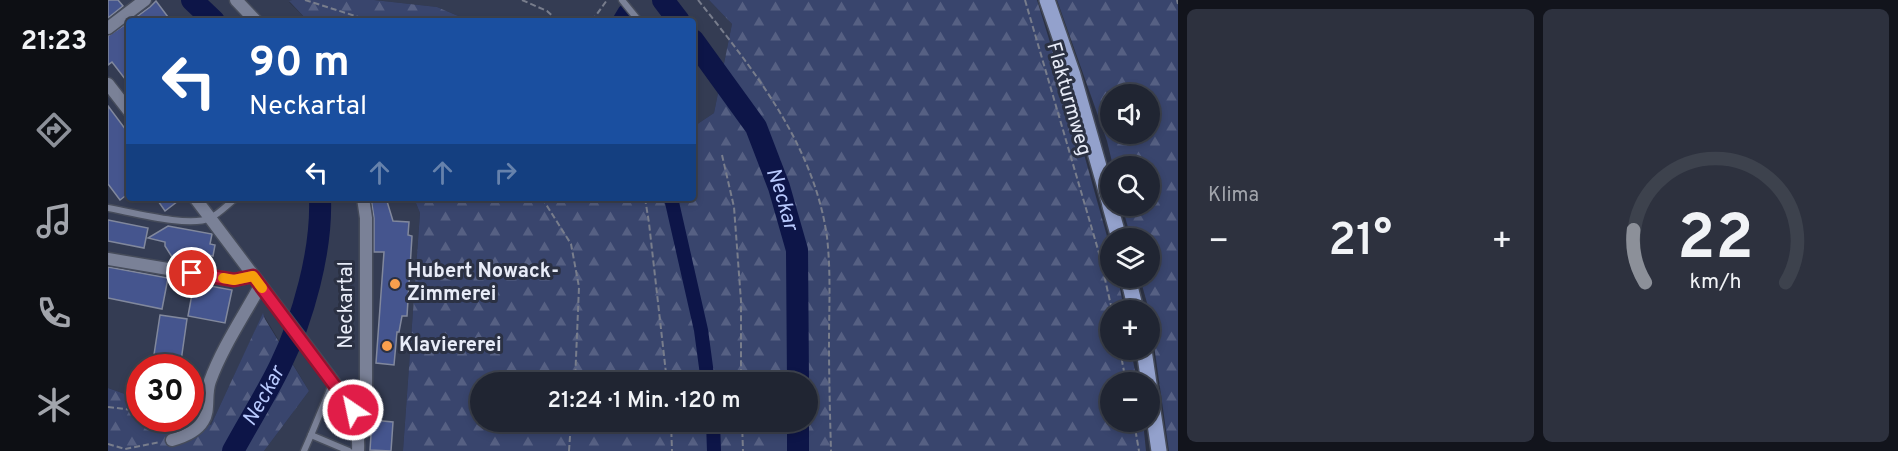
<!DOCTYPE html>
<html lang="de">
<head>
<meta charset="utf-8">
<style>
	body { margin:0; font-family:Overpass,sans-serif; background:#2d313e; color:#f1f3f6; height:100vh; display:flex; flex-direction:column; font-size:22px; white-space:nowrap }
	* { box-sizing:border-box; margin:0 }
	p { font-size:20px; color:#a2a5ac }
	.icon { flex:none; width:33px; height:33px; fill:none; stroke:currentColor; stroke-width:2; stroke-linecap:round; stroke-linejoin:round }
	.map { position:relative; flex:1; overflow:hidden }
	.panel { display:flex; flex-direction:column; gap:9px; padding:9px; background:#12141c; width:720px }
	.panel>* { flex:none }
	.banner { position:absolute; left:18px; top:18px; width:570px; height:183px; border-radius:6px; box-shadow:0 3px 9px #0003,0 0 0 2px #3d424d; background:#1a4fa0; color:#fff; overflow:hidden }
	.fabs { position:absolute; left:992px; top:84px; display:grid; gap:12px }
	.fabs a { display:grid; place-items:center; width:60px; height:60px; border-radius:50%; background:#202532; box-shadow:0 3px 9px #0003,0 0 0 2px #3d424d; font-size:30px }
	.speed { position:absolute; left:18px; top:354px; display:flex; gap:12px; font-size:30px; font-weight:700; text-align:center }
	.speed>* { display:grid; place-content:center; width:78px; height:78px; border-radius:50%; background:#202532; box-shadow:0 3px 9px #0003,0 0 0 2px #3d424d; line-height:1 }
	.speed .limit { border:9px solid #d22; background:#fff; color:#111 }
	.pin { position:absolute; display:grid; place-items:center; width:51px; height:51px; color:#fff; margin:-26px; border:3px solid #fff; border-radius:50%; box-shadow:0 2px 6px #0007 }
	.me { position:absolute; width:66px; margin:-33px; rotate:326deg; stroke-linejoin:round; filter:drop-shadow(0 0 4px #0008) }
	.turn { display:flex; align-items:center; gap:21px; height:126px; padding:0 24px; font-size:27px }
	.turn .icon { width:78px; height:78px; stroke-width:2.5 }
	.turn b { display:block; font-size:42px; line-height:51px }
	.lanes { display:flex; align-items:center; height:57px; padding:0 24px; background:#0003; justify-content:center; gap:30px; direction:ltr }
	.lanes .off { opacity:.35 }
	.big { font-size:45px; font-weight:600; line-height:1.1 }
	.panel .widget { flex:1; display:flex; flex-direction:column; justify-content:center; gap:9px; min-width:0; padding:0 21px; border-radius:9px; background:#2d313e }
	.panel .dial { align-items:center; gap:0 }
	.dial svg { height:156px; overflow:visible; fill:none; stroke:#3d424d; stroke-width:7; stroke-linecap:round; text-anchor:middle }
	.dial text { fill:#f1f3f6; stroke:none }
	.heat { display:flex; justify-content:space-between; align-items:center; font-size:33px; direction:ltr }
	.panel .tiles { flex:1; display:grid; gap:9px; grid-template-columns:repeat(2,1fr) }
	.trip { position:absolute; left:362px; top:372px; width:348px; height:60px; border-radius:30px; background:#202532; box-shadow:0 3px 9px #0003,0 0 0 2px #3d424d; font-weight:600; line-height:60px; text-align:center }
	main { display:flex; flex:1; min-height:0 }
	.menu { display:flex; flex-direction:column; width:108px; justify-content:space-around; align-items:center; background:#0d0f14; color:#a2a5ac }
	.menu .icon { width:42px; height:42px }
	.menu .on { color:#8c9099 }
	.menu b { font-size:27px; color:#f1f3f6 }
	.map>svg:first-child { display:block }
	.built { fill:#343c53 }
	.forest { fill:url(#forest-firs); fill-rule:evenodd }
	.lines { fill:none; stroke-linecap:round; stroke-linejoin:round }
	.canal { stroke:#0d1548; stroke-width:14 }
	.river { stroke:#0d1548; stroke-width:22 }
	.building { fill:#45558e; stroke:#81889d; stroke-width:1.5 }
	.lane-casing { stroke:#464c5b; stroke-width:9 }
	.street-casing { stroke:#464c5b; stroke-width:15 }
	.primary-casing { stroke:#464c5b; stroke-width:18 }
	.path { stroke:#787d8c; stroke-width:2; stroke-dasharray:6 3; stroke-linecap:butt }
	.lane { stroke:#7a8197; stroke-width:6 }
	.street { stroke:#7a8197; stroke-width:12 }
	.primary { stroke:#93a1cc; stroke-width:15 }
	.route-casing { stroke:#92132f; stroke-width:15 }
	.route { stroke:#e11d48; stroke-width:10 }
	.slow { stroke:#f59e0b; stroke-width:10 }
	.poi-dot { fill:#f99f4d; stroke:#2b3143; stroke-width:2 }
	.labels { text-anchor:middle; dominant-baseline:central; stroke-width:6; stroke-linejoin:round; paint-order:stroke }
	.street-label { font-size:20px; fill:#e8ecf8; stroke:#2b3143 }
	.poi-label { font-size:20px; font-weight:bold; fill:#e8ecf8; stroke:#2b3143; text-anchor:start }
	.water-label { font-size:21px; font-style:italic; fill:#b9cafe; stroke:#2b3143 }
</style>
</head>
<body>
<main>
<nav class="menu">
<b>21:23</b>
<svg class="icon on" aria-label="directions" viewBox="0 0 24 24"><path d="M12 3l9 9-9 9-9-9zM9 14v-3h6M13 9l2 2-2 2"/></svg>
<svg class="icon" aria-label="music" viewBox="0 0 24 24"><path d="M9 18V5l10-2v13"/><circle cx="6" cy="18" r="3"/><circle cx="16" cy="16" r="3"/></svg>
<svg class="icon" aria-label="phone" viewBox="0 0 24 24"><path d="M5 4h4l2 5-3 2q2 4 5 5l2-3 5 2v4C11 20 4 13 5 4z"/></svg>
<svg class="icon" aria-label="climate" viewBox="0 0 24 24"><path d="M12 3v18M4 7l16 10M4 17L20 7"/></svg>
</nav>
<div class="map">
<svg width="1070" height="451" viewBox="0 0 1070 451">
	<defs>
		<pattern id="forest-firs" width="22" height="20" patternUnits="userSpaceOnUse" patternTransform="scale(1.5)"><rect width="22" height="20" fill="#39456d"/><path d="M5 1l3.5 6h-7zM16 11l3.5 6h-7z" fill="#566083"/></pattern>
	</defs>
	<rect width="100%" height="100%" fill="#2b3143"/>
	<g class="built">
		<polygon points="0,0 184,0 181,2 200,21 21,21 21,198 306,198 312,213 295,451 156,451 201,391 155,314 103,425 83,417 82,368 32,368 31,399 0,388"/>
		<polygon points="266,0 601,0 624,24 606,113 585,127 585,21 362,21 329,7"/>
	</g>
	<g class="forest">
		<polygon points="184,0 266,0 329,7 362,21 200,21 181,1"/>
		<path d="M601,0H929L974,147L1002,247V278H1010L1016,310H1002V350H1023L1029,382H1002V422H1035L1038,451H295L312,213L306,198H585V127L606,113L624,24ZM372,382H699V422H372Z"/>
		<path d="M949,0H1070V451H1061L1041,310L1032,278H1041V238H1023L1014,206H1041V166H1005L999,141ZM1002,94H1041V134H1002Z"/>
		<polygon points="155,313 157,319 201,391 156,451 0,451 0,388 31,399 32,418 83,417 103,425"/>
	</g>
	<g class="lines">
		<g class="canal">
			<polyline points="511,21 517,11"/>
			<polyline points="563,198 593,330 600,382"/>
			<polyline points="605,422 606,451"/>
		</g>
		<g class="river">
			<polyline points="84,0 106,21"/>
			<polyline points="555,0 571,21"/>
			<path id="s1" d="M585,40L648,127L671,187L689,250L690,382"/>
			<polyline points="690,422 690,451"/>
			<path id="s2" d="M125,451C140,423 158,395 172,366C195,319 214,251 212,198"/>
		</g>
	</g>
	<g class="building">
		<polygon points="0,0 10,0 15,6 0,18"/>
		<polygon points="48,1 63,21 23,21 42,7"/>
		<polygon points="21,22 21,84 4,62 0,65 0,36"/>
		<polygon points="0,106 21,134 21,193 12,200 0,184"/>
		<polygon points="48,198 74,198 57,211"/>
		<polygon points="263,198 278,198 285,221 301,222 300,235 304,236 299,316 294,316 291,332 289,332 286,365 268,363 276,252 266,252 266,218"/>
		<polygon points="0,220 40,228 36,248 0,241"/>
		<polygon points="60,226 104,234 102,244 107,245 105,256 100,255 99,263 64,257 57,246 57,242 40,238"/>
		<polygon points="0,267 60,278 54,309 0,298"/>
		<polygon points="86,283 124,290 117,323 80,316"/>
		<polygon points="52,315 79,319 72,368 44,368"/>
		<polygon points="264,420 285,422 283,451 262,450"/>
	</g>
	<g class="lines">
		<defs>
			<g id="lane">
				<polyline points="514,0 531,21"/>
				<path d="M0,208C23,212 82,228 102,218C111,214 120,204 128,198"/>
				<polyline points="225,382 203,435 241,451"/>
				<polyline points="196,451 203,435"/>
			</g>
			<g id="street">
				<polyline points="128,0 148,21"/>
				<polyline points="0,28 37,0"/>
				<polyline points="0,84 21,111"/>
				<path d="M87,198L237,397C248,414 251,431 250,451"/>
				<polyline points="0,259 126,280 145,276"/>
				<polyline points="245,410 258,386 258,218 255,198"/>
				<path d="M64,440C75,437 89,431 95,421C102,411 97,394 102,381C114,348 135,317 152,286"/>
			</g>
			<g id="primary">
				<polyline points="939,0 965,75 1002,205"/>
				<polyline points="1002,206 1011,238"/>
				<polyline points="1020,278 1028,310"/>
				<polyline points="1036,350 1051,451"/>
			</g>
		</defs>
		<use href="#lane" class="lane-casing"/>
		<use href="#street" class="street-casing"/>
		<use href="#primary" class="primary-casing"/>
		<g class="path">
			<polyline points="197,0 263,21"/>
			<polyline points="414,0 439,11 450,21"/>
			<path d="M590,0C646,70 706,145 719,237C723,272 721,307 721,342C721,378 722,415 723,451"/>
			<polyline points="917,0 991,253 1004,310"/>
			<polyline points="1069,0 1070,4"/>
			<polyline points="484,21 499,0"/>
			<polyline points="614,155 626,207 633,301 633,382"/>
			<polyline points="434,198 463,244 471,287 467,382"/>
			<polyline points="537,198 541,223 559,382"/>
			<polyline points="1012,350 1018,382"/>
			<polyline points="0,407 32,411"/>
			<polyline points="563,422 564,451"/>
			<polyline points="634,422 635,451"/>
			<polyline points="1026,422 1031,451"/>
			<polyline points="0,444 17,449 52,442"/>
			<polyline points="461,451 463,422"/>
		</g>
		<use href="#lane" class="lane"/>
		<use href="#street" class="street"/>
		<use href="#primary" class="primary"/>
	</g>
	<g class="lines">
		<defs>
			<polyline id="route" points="84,273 126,280 145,276 245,410"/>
		</defs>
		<use href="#route" class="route-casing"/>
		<use href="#route" class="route"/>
		<polyline class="slow" points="115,278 126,280 145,276 154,288"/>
	</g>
	<g class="poi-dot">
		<circle cx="287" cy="284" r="6"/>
		<circle cx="279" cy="346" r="6"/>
	</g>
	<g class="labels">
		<g class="street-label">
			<text transform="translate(960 99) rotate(74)">Flakturmweg</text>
			<text transform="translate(239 305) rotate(-90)">Neckartal</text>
		</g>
		<g class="poi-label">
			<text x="299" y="272">Hubert Nowack-<tspan x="299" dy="23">Zimmerei</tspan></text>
			<text x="291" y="346">Klaviererei</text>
		</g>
		<g class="water-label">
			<text stroke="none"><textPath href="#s1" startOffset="184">Neckar</textPath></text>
			<text stroke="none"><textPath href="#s2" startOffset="63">Neckar</textPath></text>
		</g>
	</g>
</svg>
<div class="fabs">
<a><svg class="icon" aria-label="sound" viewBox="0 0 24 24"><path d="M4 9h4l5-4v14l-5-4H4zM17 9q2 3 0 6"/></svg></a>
<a><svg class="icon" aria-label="search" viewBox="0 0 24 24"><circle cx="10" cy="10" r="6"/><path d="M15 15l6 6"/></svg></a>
<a><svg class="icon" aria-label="layers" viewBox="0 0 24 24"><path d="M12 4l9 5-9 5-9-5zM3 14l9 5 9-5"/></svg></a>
<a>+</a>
<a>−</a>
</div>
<div class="speed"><div class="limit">30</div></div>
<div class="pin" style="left:84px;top:273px;background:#d93025"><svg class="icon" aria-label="arrive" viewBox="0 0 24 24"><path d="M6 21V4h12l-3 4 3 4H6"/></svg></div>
<svg class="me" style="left:245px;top:410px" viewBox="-20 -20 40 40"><circle r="17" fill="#e11d48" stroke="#fff" stroke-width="3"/><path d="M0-11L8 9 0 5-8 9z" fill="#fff"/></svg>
<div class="trip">21:24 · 1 Min. · 120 m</div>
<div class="banner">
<div class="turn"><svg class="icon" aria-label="left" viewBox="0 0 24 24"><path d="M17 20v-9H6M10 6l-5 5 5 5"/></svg><div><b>90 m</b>Neckartal</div></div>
<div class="lanes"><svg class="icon" aria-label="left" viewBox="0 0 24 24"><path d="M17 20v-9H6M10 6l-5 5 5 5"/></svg><svg class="icon off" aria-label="ahead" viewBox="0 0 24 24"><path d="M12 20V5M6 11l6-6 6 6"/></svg><svg class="icon off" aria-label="ahead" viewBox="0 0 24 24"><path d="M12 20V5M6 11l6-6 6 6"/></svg><svg class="icon off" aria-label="right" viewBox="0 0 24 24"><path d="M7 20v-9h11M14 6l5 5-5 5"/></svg></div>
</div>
</div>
<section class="panel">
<div class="tiles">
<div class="widget"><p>Klima</p>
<div class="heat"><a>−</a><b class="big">21°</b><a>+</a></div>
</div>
<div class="widget dial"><svg viewBox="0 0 100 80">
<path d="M14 69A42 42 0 1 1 86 69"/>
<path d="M14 69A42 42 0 0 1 8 42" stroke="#8c9099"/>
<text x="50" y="56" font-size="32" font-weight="700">22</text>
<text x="50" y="72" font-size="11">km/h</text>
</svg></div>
</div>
</section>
</main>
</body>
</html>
